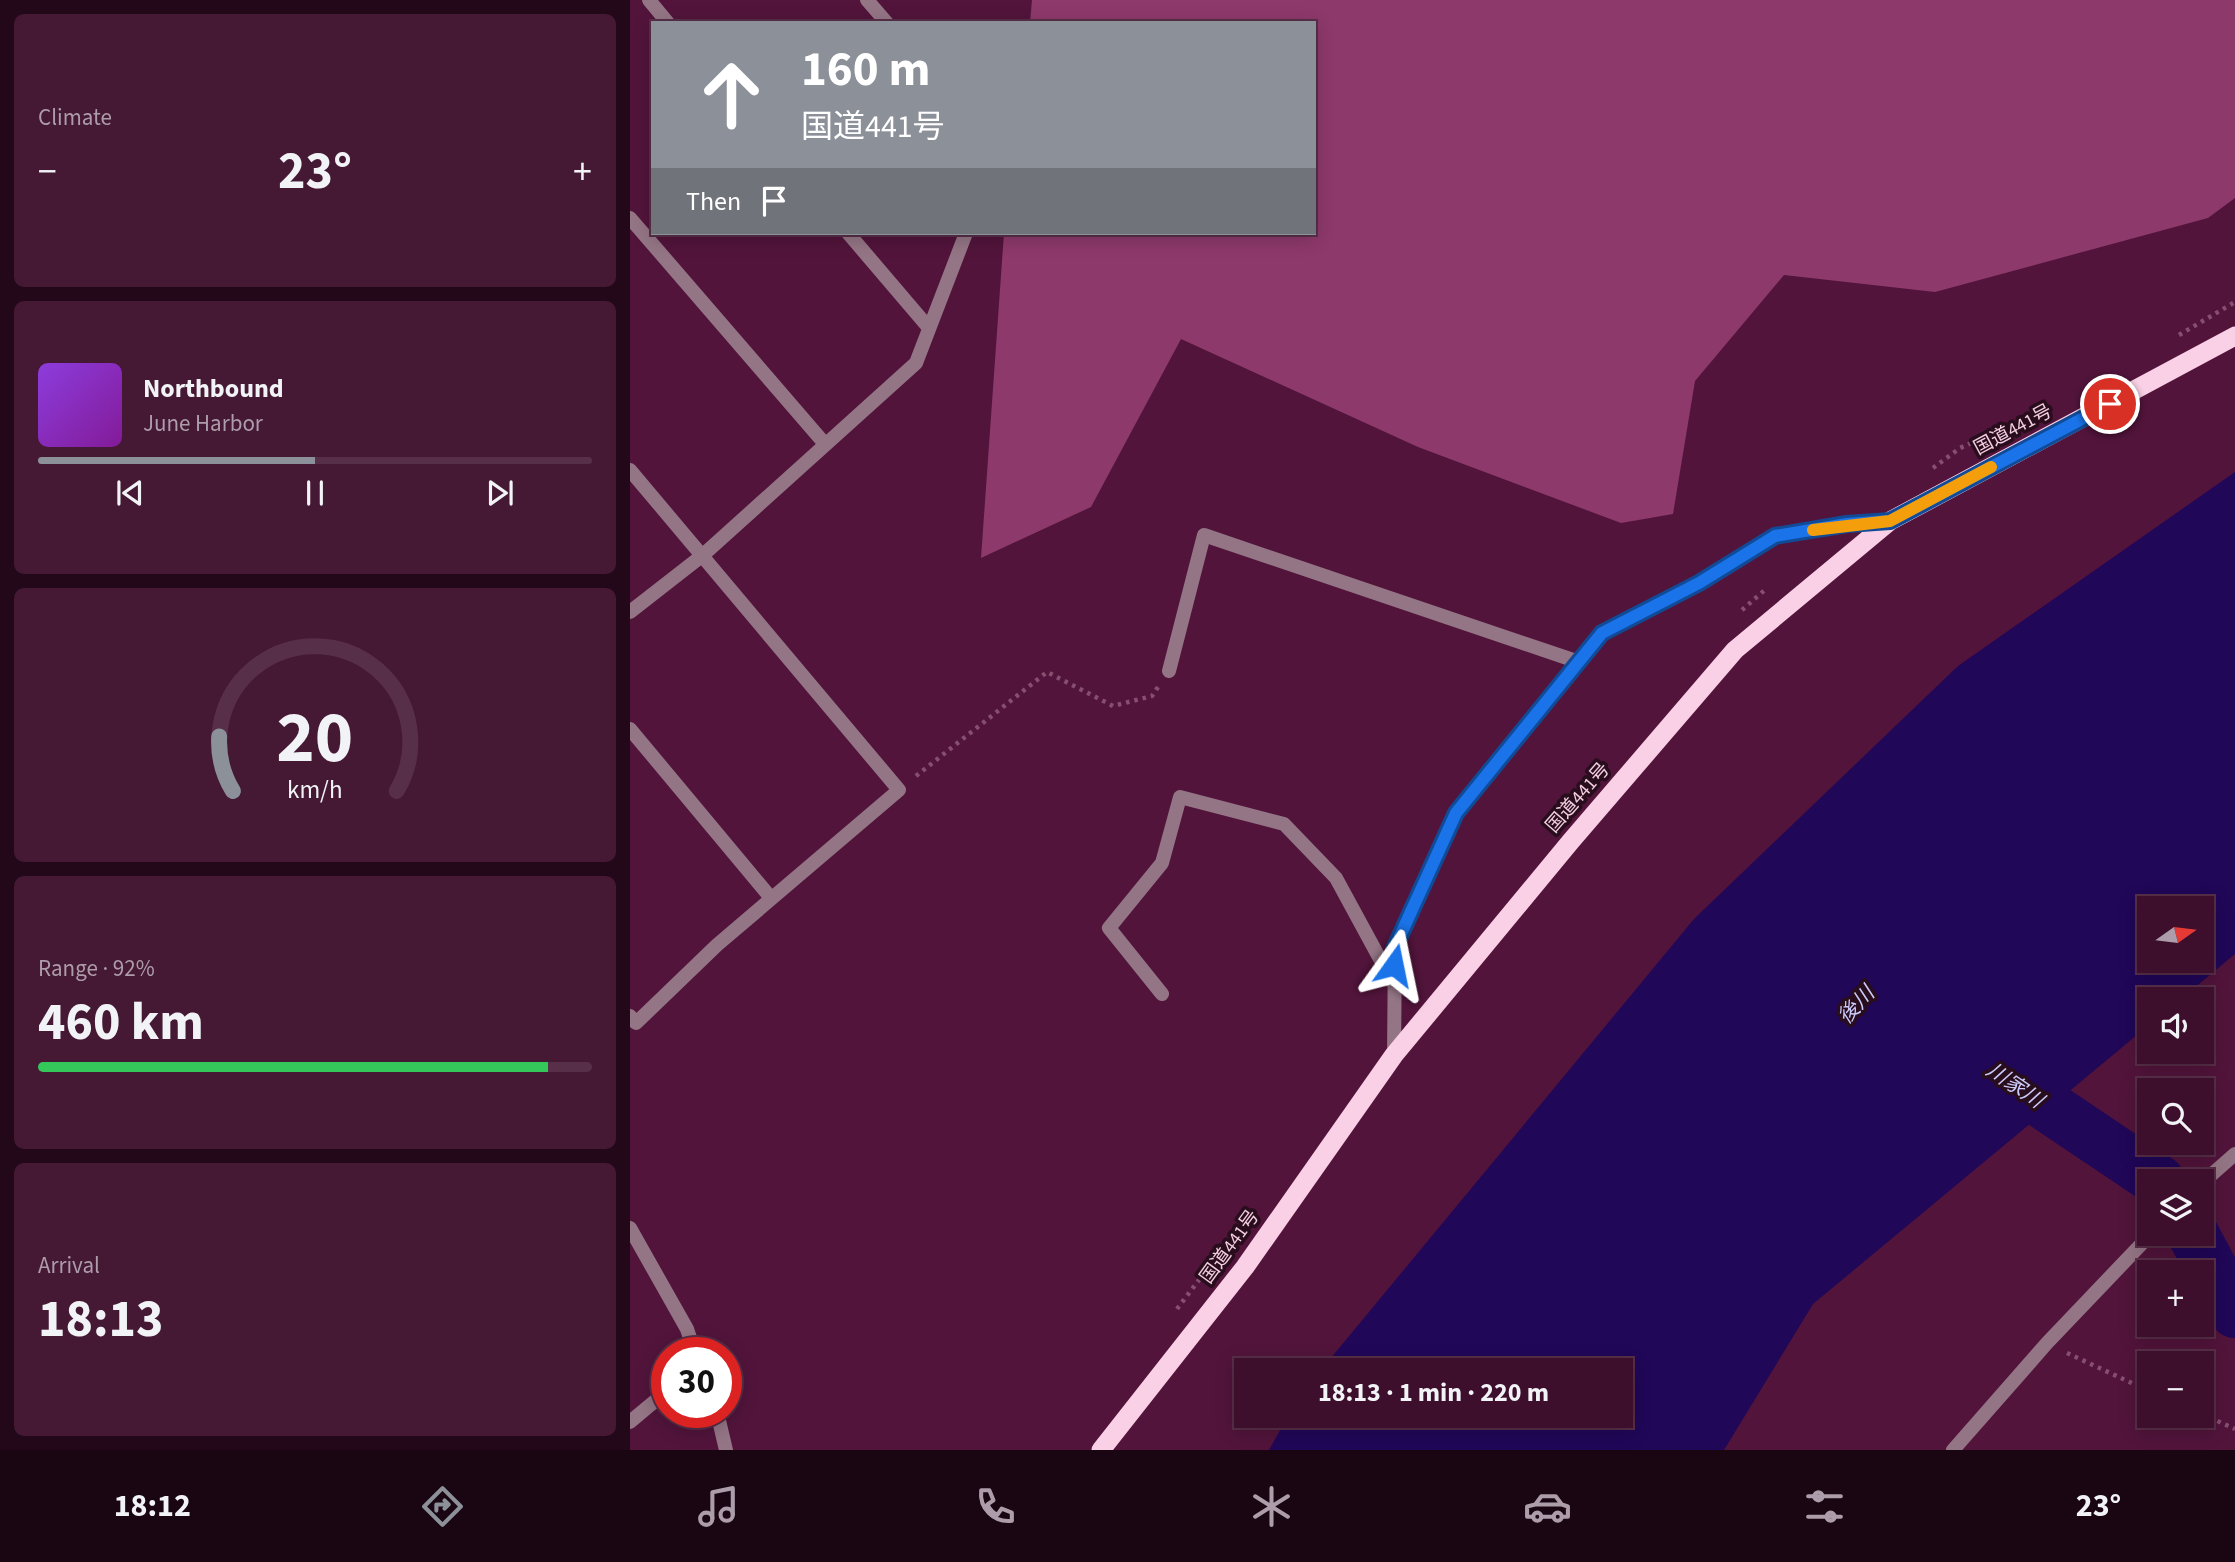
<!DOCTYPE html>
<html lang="en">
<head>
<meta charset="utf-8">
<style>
	body { margin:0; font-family:"Source Sans 3","Noto Sans JP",sans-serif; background:#451834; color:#f1f3f6; height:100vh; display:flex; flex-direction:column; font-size:26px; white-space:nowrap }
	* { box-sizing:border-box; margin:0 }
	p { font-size:23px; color:#ad9ca9 }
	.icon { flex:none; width:38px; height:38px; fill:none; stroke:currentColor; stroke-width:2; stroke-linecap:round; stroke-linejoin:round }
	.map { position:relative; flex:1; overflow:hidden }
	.side { display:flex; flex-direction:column; gap:14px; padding:14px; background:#220818; width:630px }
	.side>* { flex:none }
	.guide { position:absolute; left:21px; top:21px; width:665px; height:214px; border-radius:0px; box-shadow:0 4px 18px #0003,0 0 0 2px #572f48; background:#8c9099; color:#fff; overflow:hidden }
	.needle { width:46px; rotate:76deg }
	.controls { position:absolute; left:1507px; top:896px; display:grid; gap:14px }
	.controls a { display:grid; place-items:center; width:77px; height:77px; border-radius:0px; background:#3e0f2c; box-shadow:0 4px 18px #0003,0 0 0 2px #572f48; font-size:35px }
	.speed { position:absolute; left:21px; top:1337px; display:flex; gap:14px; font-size:35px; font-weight:700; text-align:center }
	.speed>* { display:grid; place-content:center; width:91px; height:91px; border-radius:50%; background:#3e0f2c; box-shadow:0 4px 18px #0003,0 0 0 2px #572f48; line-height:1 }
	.speed .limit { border:10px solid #d22; background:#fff; color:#111 }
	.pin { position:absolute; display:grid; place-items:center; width:60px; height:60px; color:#fff; margin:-30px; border:4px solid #fff; border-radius:50%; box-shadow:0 2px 7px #0007 }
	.me { position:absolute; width:77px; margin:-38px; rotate:12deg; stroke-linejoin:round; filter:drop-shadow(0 0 5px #0008) }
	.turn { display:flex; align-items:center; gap:24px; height:147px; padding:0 35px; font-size:32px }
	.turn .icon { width:91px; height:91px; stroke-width:2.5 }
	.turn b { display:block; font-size:49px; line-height:60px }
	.then { display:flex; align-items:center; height:66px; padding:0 35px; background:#0003; gap:14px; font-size:26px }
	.big { font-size:52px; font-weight:700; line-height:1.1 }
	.side .tile { flex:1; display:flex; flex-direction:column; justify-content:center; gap:10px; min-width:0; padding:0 24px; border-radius:10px; background:#451834 }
	.side .dial { align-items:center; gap:0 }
	.dial svg { height:182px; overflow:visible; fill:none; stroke:#572f48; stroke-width:7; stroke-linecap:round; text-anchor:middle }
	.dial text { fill:#f1f3f6; stroke:none }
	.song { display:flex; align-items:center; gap:21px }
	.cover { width:84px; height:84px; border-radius:10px; background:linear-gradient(135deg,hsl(270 70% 55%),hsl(290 70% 35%)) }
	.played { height:7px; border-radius:4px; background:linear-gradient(90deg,#8c9099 50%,#572f48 50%) }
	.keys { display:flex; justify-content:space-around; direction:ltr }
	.heat { display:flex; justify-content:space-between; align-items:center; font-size:38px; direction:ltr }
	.charge { height:10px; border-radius:5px; background:linear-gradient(90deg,#34c759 92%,#572f48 0) }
	.trip { position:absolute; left:604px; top:1358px; width:399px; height:70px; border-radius:0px; background:#3e0f2c; box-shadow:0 4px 18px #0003,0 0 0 2px #572f48; font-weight:700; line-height:70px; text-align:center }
	.tab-bar { display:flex; height:112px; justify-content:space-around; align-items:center; background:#190612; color:#ad9ca9 }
	.tab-bar .icon { width:49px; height:49px }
	.tab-bar .current { color:#8c9099 }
	.tab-bar b { font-size:32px; color:#f1f3f6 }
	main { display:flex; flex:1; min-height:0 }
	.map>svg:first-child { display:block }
	.forest { fill:#8d396b }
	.water { fill:#200758; fill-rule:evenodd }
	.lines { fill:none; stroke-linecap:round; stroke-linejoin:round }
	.river { stroke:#200758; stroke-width:52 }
	.path { stroke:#864f70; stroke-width:4.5; stroke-dasharray:3.5 5; stroke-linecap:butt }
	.minor { stroke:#947585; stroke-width:14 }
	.tertiary { stroke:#947585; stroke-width:14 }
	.trunk { stroke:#f9d0e5; stroke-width:19 }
	.route-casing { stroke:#114b97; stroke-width:18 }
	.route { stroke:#1a73e8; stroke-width:12 }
	.slow { stroke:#f59e0b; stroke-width:12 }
	.labels { text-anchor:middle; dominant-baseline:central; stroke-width:7; stroke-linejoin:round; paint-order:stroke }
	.street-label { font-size:19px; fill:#f5cee2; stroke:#280d1d }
	.water-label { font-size:21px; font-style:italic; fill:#cbcaf8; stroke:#280d1d }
</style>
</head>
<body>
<main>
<section class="side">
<div class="tile"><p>Climate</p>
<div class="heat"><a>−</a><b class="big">23°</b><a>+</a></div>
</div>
<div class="tile">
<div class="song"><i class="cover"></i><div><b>Northbound</b><p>June Harbor</p></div></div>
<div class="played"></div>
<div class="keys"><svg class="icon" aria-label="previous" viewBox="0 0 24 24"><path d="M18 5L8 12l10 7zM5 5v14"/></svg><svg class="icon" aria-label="pause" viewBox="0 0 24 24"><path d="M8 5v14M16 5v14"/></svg><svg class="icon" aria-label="next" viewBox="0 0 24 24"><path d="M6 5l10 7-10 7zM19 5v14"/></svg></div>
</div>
<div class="tile dial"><svg viewBox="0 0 100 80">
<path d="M14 69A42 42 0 1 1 86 69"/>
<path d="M14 69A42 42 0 0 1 8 45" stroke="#8c9099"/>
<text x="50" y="56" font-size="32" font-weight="700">20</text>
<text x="50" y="72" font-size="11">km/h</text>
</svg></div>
<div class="tile"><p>Range · 92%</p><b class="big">460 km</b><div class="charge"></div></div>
<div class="tile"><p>Arrival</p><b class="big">18:13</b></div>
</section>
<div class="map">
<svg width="1605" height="1450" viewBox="0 0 1605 1450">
	<rect width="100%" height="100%" fill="#52143b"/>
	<polygon class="forest" points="402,0 1605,0 1605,198 1578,218 1305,292 1154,275 1065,381 1043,514 991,523 788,447 551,339 461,507 351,558 374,233 684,233 684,23 400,23"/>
	<path class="water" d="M1605,472V954L1551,999H1519V1025L1183,1304L1094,1450H639L658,1416H990V1370H691L1064,919L1328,666ZM1519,908H1572V961H1519Z"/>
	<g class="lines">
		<g class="river">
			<polyline points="1361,1068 1529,1181"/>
			<polyline points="1563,1234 1605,1312"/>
		</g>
		<g class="path">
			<polyline points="1549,335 1605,302"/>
			<polyline points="1303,468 1330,448 1390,421"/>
			<polyline points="1112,610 1137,588"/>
			<polyline points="286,776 417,672 483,706 522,696 528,687"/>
			<polyline points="547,1309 618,1215"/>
			<polyline points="1437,1353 1519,1391"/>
			<polyline points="1572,1414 1605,1429"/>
		</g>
		<g class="minor">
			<polyline points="19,0 38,23"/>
			<polyline points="237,0 257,23"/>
			<polyline points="0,218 195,444"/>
			<polyline points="218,233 299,328"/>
			<polyline points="0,470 269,790 87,945 6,1023 0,1016"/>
			<polyline points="0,612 73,555 286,363 336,233"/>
			<polyline points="539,671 574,535 949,662"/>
			<polyline points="0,729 141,898"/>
			<polyline points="532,994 479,928 532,863 550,797 654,824 706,878 763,983"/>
			<polyline points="764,1055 765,947 826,813 972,633 1069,583 1145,536 1217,524 1260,521"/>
			<polyline points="1572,1183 1605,1154"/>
			<polyline points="0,1422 37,1391"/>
			<polyline points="1323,1450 1417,1343 1521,1234"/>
		</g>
		<g class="tertiary">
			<polyline points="0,1228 57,1329 65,1353"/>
			<polyline points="87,1412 96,1450"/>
		</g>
		<polyline class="trunk" points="471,1450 615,1267 764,1055 941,841 1105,650 1260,521 1605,336"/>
	</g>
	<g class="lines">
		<defs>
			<polyline id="route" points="764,965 765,947 826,813 972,633 1069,583 1145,536 1217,524 1260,521 1480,404"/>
		</defs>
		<use href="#route" class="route-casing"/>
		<use href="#route" class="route"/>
		<polyline class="slow" points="1183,530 1260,521 1361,467"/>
	</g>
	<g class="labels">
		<g class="street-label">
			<text transform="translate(1383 430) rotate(-28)">国道441号</text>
			<text transform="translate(948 798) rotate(-49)">国道441号</text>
			<text transform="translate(600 1247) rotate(-54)">国道441号</text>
		</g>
		<g class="water-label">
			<text transform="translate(1226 1005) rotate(-47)">後川</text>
			<text transform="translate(1385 1085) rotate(34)">川家川</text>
		</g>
	</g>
</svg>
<div class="controls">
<a><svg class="needle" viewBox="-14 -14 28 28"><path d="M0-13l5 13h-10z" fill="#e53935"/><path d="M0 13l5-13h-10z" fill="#ad9ca9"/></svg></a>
<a><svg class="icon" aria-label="sound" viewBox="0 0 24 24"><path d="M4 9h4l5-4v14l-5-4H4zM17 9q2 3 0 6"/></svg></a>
<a><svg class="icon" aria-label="search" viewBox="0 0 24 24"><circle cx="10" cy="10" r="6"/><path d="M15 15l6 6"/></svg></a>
<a><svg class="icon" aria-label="layers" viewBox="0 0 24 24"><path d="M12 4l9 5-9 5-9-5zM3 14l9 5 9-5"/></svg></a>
<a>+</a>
<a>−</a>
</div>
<div class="speed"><div class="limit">30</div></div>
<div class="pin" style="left:1480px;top:404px;background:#d93025"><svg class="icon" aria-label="arrive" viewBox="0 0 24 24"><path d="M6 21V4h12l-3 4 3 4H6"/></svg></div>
<svg class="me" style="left:764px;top:965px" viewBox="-20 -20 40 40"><path d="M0-17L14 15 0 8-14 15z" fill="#1a73e8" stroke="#fff" stroke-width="4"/></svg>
<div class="trip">18:13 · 1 min · 220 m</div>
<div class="guide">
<div class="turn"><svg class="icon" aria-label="ahead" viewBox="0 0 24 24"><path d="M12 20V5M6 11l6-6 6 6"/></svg><div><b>160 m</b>国道441号</div></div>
<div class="then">Then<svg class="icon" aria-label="arrive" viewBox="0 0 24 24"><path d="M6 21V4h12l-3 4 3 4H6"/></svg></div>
</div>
</div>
</main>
<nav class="tab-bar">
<b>18:12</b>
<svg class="icon current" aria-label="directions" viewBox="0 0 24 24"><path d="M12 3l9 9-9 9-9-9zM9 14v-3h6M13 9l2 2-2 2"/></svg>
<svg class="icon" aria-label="music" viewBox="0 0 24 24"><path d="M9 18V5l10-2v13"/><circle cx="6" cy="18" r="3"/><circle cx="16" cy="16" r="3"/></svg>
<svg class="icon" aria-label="phone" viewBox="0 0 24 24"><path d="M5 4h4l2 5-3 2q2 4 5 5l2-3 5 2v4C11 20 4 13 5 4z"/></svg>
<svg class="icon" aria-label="climate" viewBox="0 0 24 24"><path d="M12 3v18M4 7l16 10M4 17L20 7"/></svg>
<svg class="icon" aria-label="car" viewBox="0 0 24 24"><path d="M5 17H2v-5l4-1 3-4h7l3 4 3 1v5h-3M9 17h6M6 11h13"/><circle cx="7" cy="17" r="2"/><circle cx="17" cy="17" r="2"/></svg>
<svg class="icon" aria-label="filters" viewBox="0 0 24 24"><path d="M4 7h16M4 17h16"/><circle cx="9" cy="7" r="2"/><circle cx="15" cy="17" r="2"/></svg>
<b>23°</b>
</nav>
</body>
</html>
